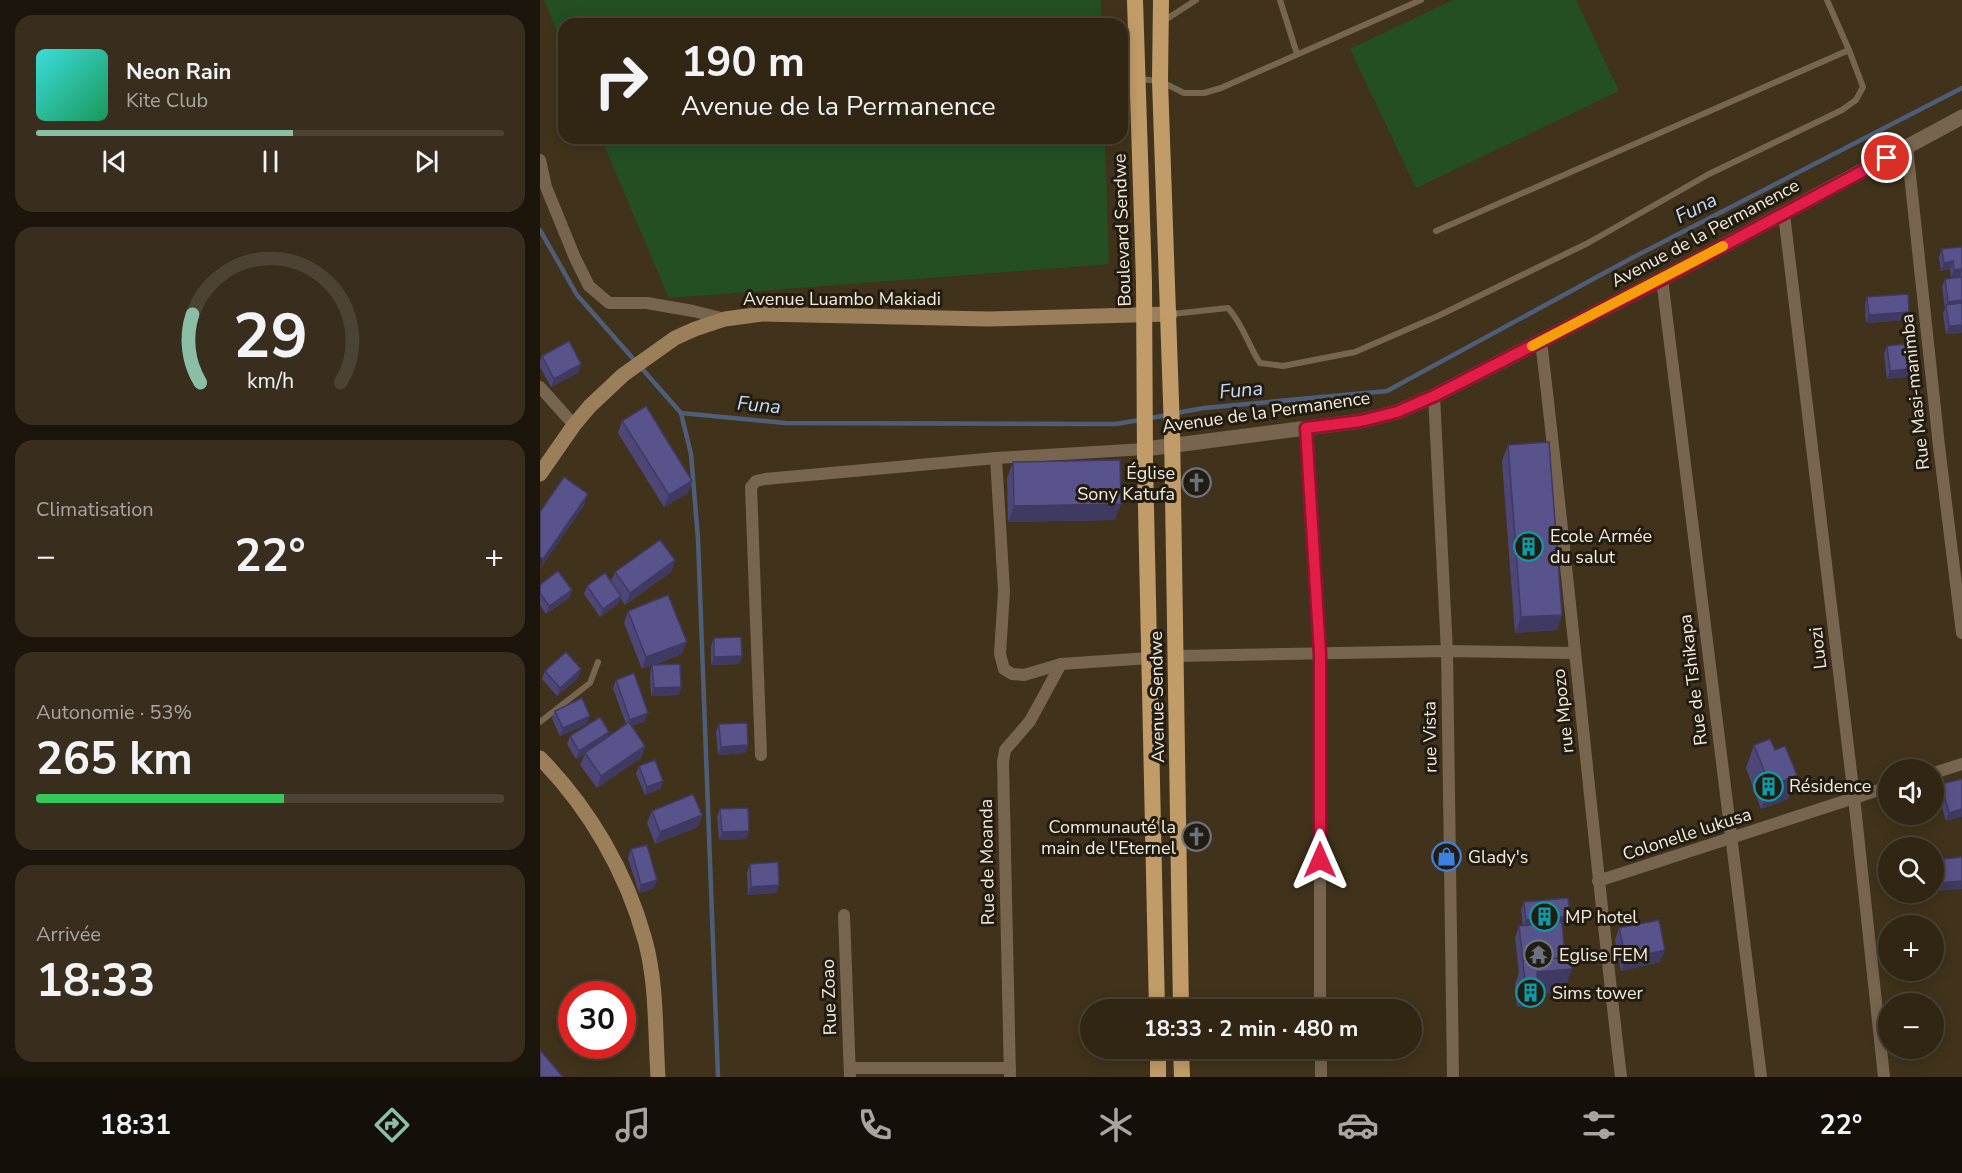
<!DOCTYPE html>
<html lang="fr">
<head>
<meta charset="utf-8">
<style>
	body { margin:0; font-family:"Nunito Sans",sans-serif; background:#392e1d; color:#f1f3f6; height:100vh; display:flex; flex-direction:column; font-size:22px; white-space:nowrap }
	* { box-sizing:border-box; margin:0 }
	p { font-size:20px; color:#a8a5a0 }
	.icon { flex:none; width:33px; height:33px; fill:none; stroke:currentColor; stroke-width:2; stroke-linecap:round; stroke-linejoin:round }
	.map { position:relative; flex:1; overflow:hidden }
	.drawer { display:flex; flex-direction:column; gap:15px; padding:15px; background:#1b150b; width:540px }
	.drawer>* { flex:none }
	.banner { position:absolute; left:18px; top:18px; width:570px; height:126px; border-radius:18px; box-shadow:0 3px 15px #0003,0 0 0 2px #4c4334; background:#312614; color:#f1f3f6; overflow:hidden }
	.controls { position:absolute; left:1338px; top:759px; display:grid; gap:12px }
	.controls a { display:grid; place-items:center; width:66px; height:66px; border-radius:50%; background:#312614; box-shadow:0 3px 15px #0003,0 0 0 2px #4c4334; font-size:30px }
	.speed { position:absolute; left:18px; top:981px; display:flex; gap:12px; font-size:30px; font-weight:700; text-align:center }
	.speed>* { display:grid; place-content:center; width:78px; height:78px; border-radius:50%; background:#312614; box-shadow:0 3px 15px #0003,0 0 0 2px #4c4334; line-height:1 }
	.speed .limit { border:9px solid #d22; background:#fff; color:#111 }
	.pin { position:absolute; display:grid; place-items:center; width:51px; height:51px; color:#fff; margin:-26px; border:3px solid #fff; border-radius:50%; box-shadow:0 2px 6px #0007 }
	.me { position:absolute; width:66px; margin:-33px; rotate:0deg; stroke-linejoin:round; filter:drop-shadow(0 0 4px #0008) }
	.turn { display:flex; align-items:center; gap:21px; height:126px; padding:0 24px; font-size:27px }
	.turn .icon { width:78px; height:78px; stroke-width:2.5 }
	.turn b { display:block; font-size:42px; line-height:51px }
	.big { font-size:45px; font-weight:700; line-height:1.1 }
	.drawer .tile { flex:1; display:flex; flex-direction:column; justify-content:center; gap:9px; min-width:0; padding:0 21px; border-radius:18px; background:#392e1d }
	.drawer .dial { align-items:center; gap:0 }
	.dial svg { height:156px; overflow:visible; fill:none; stroke:#4c4334; stroke-width:7; stroke-linecap:round; text-anchor:middle }
	.dial text { fill:#f1f3f6; stroke:none }
	.song { display:flex; align-items:center; gap:18px }
	.cover { width:72px; height:72px; border-radius:9px; background:linear-gradient(135deg,hsl(180 70% 55%),hsl(150 70% 35%)) }
	.played { height:6px; border-radius:3px; background:linear-gradient(90deg,#8abfa5 55%,#4c4334 55%) }
	.keys { display:flex; justify-content:space-around; direction:ltr }
	.heat { display:flex; justify-content:space-between; align-items:center; font-size:33px; direction:ltr }
	.charge { height:9px; border-radius:4px; background:linear-gradient(90deg,#34c759 53%,#4c4334 0) }
	.trip { position:absolute; left:540px; top:999px; width:342px; height:60px; border-radius:30px; background:#312614; box-shadow:0 3px 15px #0003,0 0 0 2px #4c4334; font-weight:700; line-height:60px; text-align:center }
	.dock { display:flex; height:96px; justify-content:space-around; align-items:center; background:#140f08; color:#a8a5a0 }
	.dock .icon { width:42px; height:42px }
	.dock .active { color:#8abfa5 }
	.dock b { font-size:27px; color:#f1f3f6 }
	main { display:flex; flex:1; min-height:0 }
	.map>svg:first-child { display:block }
	.green { fill:#234f22 }
	.lines { fill:none; stroke-linecap:round; stroke-linejoin:round }
	.stream { stroke:#4e5e79; stroke-width:4.5 }
	.service { stroke:#77654f; stroke-width:6 }
	.minor { stroke:#77654f; stroke-width:12 }
	.tertiary { stroke:#77654f; stroke-width:15 }
	.secondary { stroke:#9b7f5b; stroke-width:15 }
	.trunk { stroke:#c29c68; stroke-width:16 }
	.wall { fill:#4d4778 }
	.shaded-wall { fill:#3e3a61 }
	.building { fill:#59538b; stroke:#3e3a61; stroke-width:1.5 }
	.route-casing { stroke:#92132f; stroke-width:15 }
	.route { stroke:#e11d48; stroke-width:10 }
	.slow { stroke:#f59e0b; stroke-width:10 }
	.labels { text-anchor:middle; dominant-baseline:central; stroke-width:6; stroke-linejoin:round; paint-order:stroke }
	.street-label { font-size:18px; fill:#f5ecde; stroke:#221c11 }
	.poi-label { font-size:18px; fill:#f5ecde; stroke:#221c11; text-anchor:start }
	.water-label { font-size:20px; font-style:italic; fill:#c7d9f9; stroke:#221c11 }
</style>
</head>
<body>
<main>
<section class="drawer">
<div class="tile">
<div class="song"><i class="cover"></i><div><b>Neon Rain</b><p>Kite Club</p></div></div>
<div class="played"></div>
<div class="keys"><svg class="icon" aria-label="previous" viewBox="0 0 24 24"><path d="M18 5L8 12l10 7zM5 5v14"/></svg><svg class="icon" aria-label="pause" viewBox="0 0 24 24"><path d="M8 5v14M16 5v14"/></svg><svg class="icon" aria-label="next" viewBox="0 0 24 24"><path d="M6 5l10 7-10 7zM19 5v14"/></svg></div>
</div>
<div class="tile dial"><svg viewBox="0 0 100 80">
<path d="M14 69A42 42 0 1 1 86 69"/>
<path d="M14 69A42 42 0 0 1 10 34" stroke="#8abfa5"/>
<text x="50" y="56" font-size="32" font-weight="700">29</text>
<text x="50" y="72" font-size="11">km/h</text>
</svg></div>
<div class="tile"><p>Climatisation</p>
<div class="heat"><a>−</a><b class="big">22°</b><a>+</a></div>
</div>
<div class="tile"><p>Autonomie · 53%</p><b class="big">265 km</b><div class="charge"></div></div>
<div class="tile"><p>Arrivée</p><b class="big">18:33</b></div>
</section>
<div class="map">
<svg width="1422" height="1077" viewBox="0 0 1422 1077">
	<rect width="100%" height="100%" fill="#41331b"/>
	<g class="green">
		<polygon points="4,0 561,0 561,24 24,24 24,49"/>
		<polygon points="913,0 1036,0 1079,91 876,188 810,49"/>
		<polygon points="61,138 565,138 569,264 129,298"/>
	</g>
	<g class="lines">
		<g class="stream">
			<polyline points="0,230 37,295 141,413 245,423 576,424 628,415"/>
			<polyline points="141,413 151,454 158,539 178,1077"/>
			<polyline points="636,413 664,408 847,391 1090,259 1422,88"/>
		</g>
		<g class="service">
			<polyline points="740,0 757,54"/>
			<polyline points="622,22 656,0"/>
			<polyline points="600,79 620,81 644,93 664,93 681,88 881,0"/>
			<polyline points="896,231 1309,50"/>
			<path d="M632,314L688,308C703,324 708,345 720,363L743,366L815,352L898,316L1048,243L1169,174L1302,110L1316,100L1323,87L1309,50L1287,0"/>
			<polyline points="0,722 50,683 58,662"/>
		</g>
		<g class="minor">
			<polyline points="1367,147 1399,446 1422,633"/>
			<polyline points="0,160 6,187 35,258 49,286 69,303 107,303 153,311 185,319"/>
			<polyline points="1244,214 1314,797 1344,1077"/>
			<polyline points="1122,279 1221,1077"/>
			<path d="M1001,341C1030,586 1052,832 1081,1077"/>
			<polyline points="0,387 34,425"/>
			<polyline points="894,396 907,651 913,1077"/>
			<polyline points="766,428 780,654 780,1010"/>
			<polyline points="456,458 464,591 460,654 464,669 472,674 484,675 521,664 609,658"/>
			<polyline points="636,656 907,651 1035,653"/>
			<polyline points="221,755 211,487 216,481 225,479 456,458 605,449"/>
			<polyline points="1394,773 1422,764"/>
			<polyline points="1058,881 1348,787"/>
			<polyline points="304,915 310,1077"/>
			<polyline points="781,1048 781,1077"/>
			<polyline points="310,1068 470,1068"/>
			<polyline points="470,1077 463,762 465,750 490,721 521,664"/>
		</g>
		<polyline class="tertiary" points="605,449 821,421 857,412 894,396 1122,279 1422,117"/>
		<g class="secondary">
			<polyline points="0,474 34,425 50,406 83,375 135,338 155,329 185,319 222,314 448,319 630,314"/>
			<path d="M0,758C49,808 86,871 105,940C117,983 115,1032 118,1077"/>
		</g>
		<g class="trunk">
			<polyline points="595,0 604,282 605,462 617,1010"/>
			<polyline points="621,0 620,81 632,430 641,1010"/>
			<polyline points="618,1048 618,1077"/>
			<polyline points="641,1048 642,1077"/>
		</g>
	</g>
	<g class="wall">
		<polygon points="1422,247 1422,333 1406,334 1403,313 1405,309 1402,287 1405,279 1411,278 1410,269 1401,271 1399,257 1402,249"/>
		<polygon points="1327,297 1366,320 1326,323 1325,305"/>
		<polygon points="1347,346 1376,368 1374,376 1347,379 1344,354"/>
		<polygon points="2,356 39,372 11,387 0,367 0,361"/>
		<polygon points="82,421 152,481 148,493 124,507 78,433"/>
		<polygon points="968,445 1017,630 975,633 962,461"/>
		<polygon points="473,462 575,520 468,522 467,478"/>
		<polygon points="135,560 131,572 85,605 80,598 78,604 60,617 44,594 47,586 71,581 75,572"/>
		<polygon points="0,585 32,590 29,598 6,614 0,605"/>
		<polygon points="88,611 142,654 114,665 141,687 139,695 111,696 110,673 112,665 102,669 84,623"/>
		<polygon points="174,638 202,656 199,664 171,665 171,646"/>
		<polygon points="41,669 38,678 17,696 2,679 5,671"/>
		<polygon points="76,680 105,721 92,726 105,746 101,758 57,788 40,765 45,754 36,759 27,744 30,736 69,732 67,737 86,724 73,688"/>
		<polygon points="15,711 47,724 20,736 12,719"/>
		<polygon points="179,724 208,745 205,753 178,755 176,732"/>
		<polygon points="1214,745 1248,799 1221,809 1206,768"/>
		<polygon points="99,766 123,781 120,789 105,795 96,774"/>
		<polygon points="1422,779 1406,821 1398,792 1401,784"/>
		<polygon points="180,809 209,831 206,839 179,840 177,817"/>
		<polygon points="112,811 162,815 158,827 115,844 107,823"/>
		<polygon points="91,849 114,888 99,893 88,858"/>
		<polygon points="1422,857 1395,891 1394,866 1396,860"/>
		<polygon points="210,864 239,885 236,893 208,895 207,872"/>
		<polygon points="984,902 1027,924 1022,924 1024,992 994,994 989,1006 977,1007 975,984 979,973 975,938 979,926 983,926 981,910"/>
		<polygon points="1079,928 1120,962 1081,971 1075,940"/>
	</g>
	<g class="shaded-wall">
		<polygon points="1413,261 1410,269 1401,271 1404,263"/>
		<polygon points="1422,269 1420,277 1411,278 1414,270"/>
		<polygon points="1422,300 1422,308 1406,306 1408,302"/>
		<polygon points="1369,312 1366,320 1326,323 1329,315"/>
		<polygon points="1422,325 1422,333 1406,334 1409,326"/>
		<polygon points="41,364 39,372 11,387 14,379"/>
		<polygon points="1376,368 1374,376 1347,379 1350,371"/>
		<polygon points="152,481 148,493 124,507 129,495"/>
		<polygon points="48,494 44,506 0,569 3,559"/>
		<polygon points="581,504 575,520 468,522 474,506"/>
		<polygon points="135,560 131,572 85,605 90,593"/>
		<polygon points="32,590 29,598 6,614 9,606"/>
		<polygon points="81,596 78,604 60,617 63,609"/>
		<polygon points="1022,615 1017,630 975,633 981,617"/>
		<polygon points="147,642 142,654 102,669 106,657"/>
		<polygon points="202,656 199,664 171,665 174,657"/>
		<polygon points="41,669 38,678 17,696 20,688"/>
		<polygon points="141,687 139,695 111,696 114,688"/>
		<polygon points="108,713 105,721 87,728 90,720"/>
		<polygon points="50,716 47,724 20,736 23,728"/>
		<polygon points="69,732 66,740 36,759 39,751"/>
		<polygon points="208,745 205,753 178,755 181,747"/>
		<polygon points="105,746 101,758 57,788 61,776"/>
		<polygon points="1257,775 1248,799 1221,809 1230,786"/>
		<polygon points="123,781 120,789 105,795 107,787"/>
		<polygon points="1422,809 1422,817 1406,821 1409,813"/>
		<polygon points="162,815 158,827 115,844 120,832"/>
		<polygon points="209,831 206,839 179,840 182,832"/>
		<polygon points="117,880 114,888 99,893 101,885"/>
		<polygon points="1422,881 1422,889 1395,891 1398,883"/>
		<polygon points="239,885 236,893 208,895 211,887"/>
		<polygon points="1030,916 1027,924 983,928 986,920"/>
		<polygon points="1125,950 1120,962 1081,971 1086,959"/>
		<polygon points="990,965 1032,969 1024,992 994,994 989,1006 977,1007 985,984"/>
	</g>
	<g class="building">
		<polygon points="1422,247 1422,269 1414,270 1413,261 1404,263 1402,249"/>
		<polygon points="1422,277 1422,300 1408,302 1405,279"/>
		<polygon points="1368,294 1369,312 1329,315 1327,297"/>
		<polygon points="1422,303 1422,325 1409,326 1406,305"/>
		<polygon points="29,341 41,364 14,379 2,356"/>
		<polygon points="1374,343 1376,368 1350,371 1347,346"/>
		<polygon points="106,406 152,481 129,495 82,421"/>
		<polygon points="1009,442 1022,615 981,617 968,445"/>
		<polygon points="580,460 581,504 474,506 473,462"/>
		<polygon points="24,477 48,494 3,559 0,557 0,512"/>
		<polygon points="120,540 135,560 90,593 75,572"/>
		<polygon points="18,571 32,590 9,606 0,593 0,585"/>
		<polygon points="65,573 81,596 63,609 47,586"/>
		<polygon points="128,595 147,642 106,657 88,611"/>
		<polygon points="201,637 202,656 174,657 174,638"/>
		<polygon points="26,652 41,669 20,688 5,671"/>
		<polygon points="140,664 141,687 114,688 112,665"/>
		<polygon points="94,673 108,713 90,720 76,680"/>
		<polygon points="42,698 50,716 23,728 15,711"/>
		<polygon points="60,717 69,732 39,751 30,736"/>
		<polygon points="89,722 105,746 61,776 45,753"/>
		<polygon points="207,723 208,745 181,747 179,724"/>
		<polygon points="1230,739 1235,750 1245,746 1257,775 1230,786 1214,745"/>
		<polygon points="115,760 123,781 107,787 99,766"/>
		<polygon points="1422,779 1422,809 1409,813 1401,784"/>
		<polygon points="153,794 162,815 120,832 112,811"/>
		<polygon points="208,808 209,831 182,832 180,809"/>
		<polygon points="107,845 117,880 101,885 91,849"/>
		<polygon points="1422,857 1422,881 1398,883 1396,860"/>
		<polygon points="238,862 239,885 211,887 210,864"/>
		<polygon points="1028,898 1030,916 986,920 984,902"/>
		<polygon points="1119,920 1125,950 1086,959 1079,928"/>
		<polygon points="1022,922 1025,958 983,961 979,926"/>
		<polygon points="1031,957 1032,969 997,972 998,983 985,984 983,961"/>
		<polygon points="0,1050 23,1077 0,1077"/>
	</g>
	<g class="lines">
		<defs>
			<polyline id="route" points="780,860 780,654 766,428 821,421 857,412 894,396 1122,279 1347,158"/>
		</defs>
		<use href="#route" class="route-casing"/>
		<use href="#route" class="route"/>
		<polyline class="slow" points="992,346 1183,246"/>
	</g>
	<defs>
		<symbol id="church-ring" viewBox="-11 -11 22 22"><circle r="9.5" fill="#221c11" stroke="#6b7280" stroke-width="1.5"/><path d="M-1.2-6h2.4v3.5h3.3v2.4h-3.3V6h-2.4V-.1h-3.3v-2.4h3.3Z" fill="#6b7280"/></symbol>
		<symbol id="building-ring" viewBox="-11 -11 22 22"><circle r="9.5" fill="#221c11" stroke="#0f9aa8" stroke-width="1.5"/><path d="M-4-6H4V6H1V3H-1V6H-4ZM-2.5-4.3h1.7v1.8h-1.7ZM.8-4.3h1.7v1.8H.8ZM-2.5-1h1.7V.8h-1.7ZM.8-1h1.7V.8H.8Z" fill="#0f9aa8"/></symbol>
		<symbol id="shop-ring" viewBox="-11 -11 22 22"><circle r="9.5" fill="#221c11" stroke="#3f7fe0" stroke-width="1.5"/><path d="M-5-2.5h2.3a2.7 3.5 0 0 1 5.4 0H5L5.5 6h-11ZM-1.5-2.5h3a1.5 2.3 0 0 0-3 0Z" fill="#3f7fe0"/></symbol>
		<symbol id="temple-ring" viewBox="-11 -11 22 22"><circle r="9.5" fill="#221c11" stroke="#6b7280" stroke-width="1.5"/><path d="M0-6L5-2H3V0L6.5 2.5H4V6H1.5V3h-3V6H-4V2.5H-6.5L-3 0V-2H-5Z" fill="#6b7280"/></symbol>
	</defs>
	<g fill-rule="evenodd">
		<use href="#church-ring" x="640" y="466" width="33" height="33"/>
		<use href="#building-ring" x="972" y="530" width="33" height="33"/>
		<use href="#building-ring" x="1212" y="770" width="33" height="33"/>
		<use href="#church-ring" x="640" y="820" width="33" height="33"/>
		<use href="#shop-ring" x="890" y="840" width="33" height="33"/>
		<use href="#building-ring" x="988" y="900" width="33" height="33"/>
		<use href="#temple-ring" x="982" y="938" width="33" height="33"/>
		<use href="#building-ring" x="974" y="976" width="33" height="33"/>
	</g>
	<g class="labels">
		<g class="street-label">
			<text transform="translate(582 230) rotate(-92)">Boulevard Sendwe</text>
			<text transform="translate(1165 233) rotate(-28)">Avenue de la Permanence</text>
			<text x="302" y="299">Avenue Luambo Makiadi</text>
			<text transform="translate(1375 392) rotate(-96)">Rue Masi-manimba</text>
			<text transform="translate(726 412) rotate(-8)">Avenue de la Permanence</text>
			<text transform="translate(1278 648) rotate(-97)">Luozi</text>
			<text transform="translate(1153 680) rotate(-97)">Rue de Tshikapa</text>
			<text transform="translate(617 697) rotate(-91)">Avenue Sendwe</text>
			<text transform="translate(1023 711) rotate(-96)">rue Mpozo</text>
			<text transform="translate(890 737) rotate(-91)">rue Vista</text>
			<text transform="translate(1147 834) rotate(-18)">Colonelle lukusa</text>
			<text transform="translate(447 862) rotate(-91)">Rue de Moanda</text>
			<text transform="translate(289 997) rotate(-92)">Rue Zoao</text>
		</g>
		<g class="poi-label">
			<text x="635" y="473" text-anchor="end">Église<tspan x="635" dy="21">Sony Katufa</tspan></text>
			<text x="1010" y="536">Ecole Armée<tspan x="1010" dy="21">du salut</tspan></text>
			<text x="1249" y="786">Résidence</text>
			<text x="636" y="827" text-anchor="end">Communauté la<tspan x="636" dy="21">main de l'Eternel</tspan></text>
			<text x="928" y="857">Glady's</text>
			<text x="1025" y="917">MP hotel</text>
			<text x="1019" y="955">Eglise FEM</text>
			<text x="1012" y="993">Sims tower</text>
		</g>
		<g class="water-label">
			<text transform="translate(1156 208) rotate(-27)">Funa</text>
			<text transform="translate(701 390) rotate(-5)">Funa</text>
			<text transform="translate(219 405) rotate(5)">Funa</text>
		</g>
	</g>
</svg>
<div class="controls">
<a><svg class="icon" aria-label="sound" viewBox="0 0 24 24"><path d="M4 9h4l5-4v14l-5-4H4zM17 9q2 3 0 6"/></svg></a>
<a><svg class="icon" aria-label="search" viewBox="0 0 24 24"><circle cx="10" cy="10" r="6"/><path d="M15 15l6 6"/></svg></a>
<a>+</a>
<a>−</a>
</div>
<div class="speed"><div class="limit">30</div></div>
<div class="pin" style="left:1347px;top:158px;background:#d93025"><svg class="icon" aria-label="arrive" viewBox="0 0 24 24"><path d="M6 21V4h12l-3 4 3 4H6"/></svg></div>
<svg class="me" style="left:780px;top:860px" viewBox="-20 -20 40 40"><path d="M0-17L14 15 0 8-14 15z" fill="#e11d48" stroke="#fff" stroke-width="4"/></svg>
<div class="trip">18:33 · 2 min · 480 m</div>
<div class="banner">
<div class="turn"><svg class="icon" aria-label="right" viewBox="0 0 24 24"><path d="M7 20v-9h11M14 6l5 5-5 5"/></svg><div><b>190 m</b>Avenue de la Permanence</div></div>
</div>
</div>
</main>
<nav class="dock">
<b>18:31</b>
<svg class="icon active" aria-label="directions" viewBox="0 0 24 24"><path d="M12 3l9 9-9 9-9-9zM9 14v-3h6M13 9l2 2-2 2"/></svg>
<svg class="icon" aria-label="music" viewBox="0 0 24 24"><path d="M9 18V5l10-2v13"/><circle cx="6" cy="18" r="3"/><circle cx="16" cy="16" r="3"/></svg>
<svg class="icon" aria-label="phone" viewBox="0 0 24 24"><path d="M5 4h4l2 5-3 2q2 4 5 5l2-3 5 2v4C11 20 4 13 5 4z"/></svg>
<svg class="icon" aria-label="climate" viewBox="0 0 24 24"><path d="M12 3v18M4 7l16 10M4 17L20 7"/></svg>
<svg class="icon" aria-label="car" viewBox="0 0 24 24"><path d="M5 17H2v-5l4-1 3-4h7l3 4 3 1v5h-3M9 17h6M6 11h13"/><circle cx="7" cy="17" r="2"/><circle cx="17" cy="17" r="2"/></svg>
<svg class="icon" aria-label="filters" viewBox="0 0 24 24"><path d="M4 7h16M4 17h16"/><circle cx="9" cy="7" r="2"/><circle cx="15" cy="17" r="2"/></svg>
<b>22°</b>
</nav>
</body>
</html>
